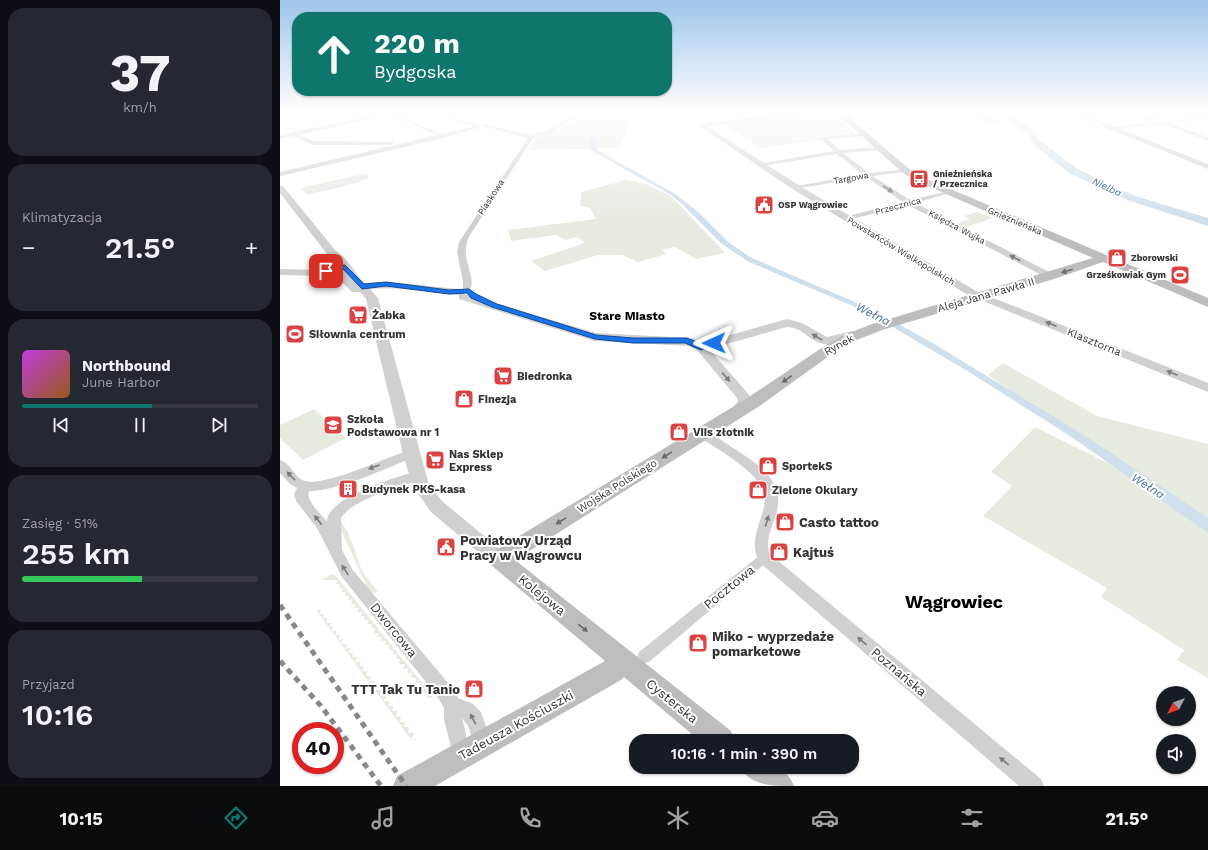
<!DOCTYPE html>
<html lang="pl">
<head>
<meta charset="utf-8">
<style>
	body { margin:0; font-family:"Work Sans",sans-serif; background:#242831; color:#f1f3f6; height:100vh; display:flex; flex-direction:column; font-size:15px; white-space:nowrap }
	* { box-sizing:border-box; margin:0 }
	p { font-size:13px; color:#9ea1a6 }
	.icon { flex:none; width:22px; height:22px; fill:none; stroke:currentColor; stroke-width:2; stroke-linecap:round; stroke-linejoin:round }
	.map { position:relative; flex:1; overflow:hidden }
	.drawer { display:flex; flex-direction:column; gap:8px; padding:8px; background:#0d0f14; width:280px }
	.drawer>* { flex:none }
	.banner { position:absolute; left:12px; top:12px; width:380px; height:84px; border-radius:16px; box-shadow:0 1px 3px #0004; background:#0f766e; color:#fff; overflow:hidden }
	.needle { width:26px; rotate:228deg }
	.fabs { position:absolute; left:876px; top:686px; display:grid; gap:8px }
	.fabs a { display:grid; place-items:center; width:40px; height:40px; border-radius:50%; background:#171b24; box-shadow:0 1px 3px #0004; font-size:20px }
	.speed { position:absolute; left:12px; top:722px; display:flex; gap:8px; font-size:20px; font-weight:700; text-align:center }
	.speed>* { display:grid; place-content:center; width:52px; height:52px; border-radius:50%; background:#171b24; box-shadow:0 1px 3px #0004; line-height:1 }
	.speed .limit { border:6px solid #d22; background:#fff; color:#111 }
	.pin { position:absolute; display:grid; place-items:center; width:34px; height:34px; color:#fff; margin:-17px; border-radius:8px; box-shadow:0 2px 6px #0006 }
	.me { position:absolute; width:44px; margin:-22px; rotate:269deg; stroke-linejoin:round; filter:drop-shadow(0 0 3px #0008) }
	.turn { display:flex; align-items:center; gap:14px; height:84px; padding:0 16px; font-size:18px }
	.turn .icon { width:52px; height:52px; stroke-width:2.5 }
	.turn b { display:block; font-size:28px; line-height:34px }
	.big { font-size:30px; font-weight:600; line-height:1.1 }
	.drawer .widget { flex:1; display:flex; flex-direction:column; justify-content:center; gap:6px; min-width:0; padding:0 14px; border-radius:16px; background:#242831 }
	.drawer .dial { align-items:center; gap:0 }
	.dial b { font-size:52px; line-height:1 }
	.song { display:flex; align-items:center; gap:12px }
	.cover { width:48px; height:48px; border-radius:6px; background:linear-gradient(135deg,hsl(290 70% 55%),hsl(30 70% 35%)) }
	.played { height:4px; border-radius:2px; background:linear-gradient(90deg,#0f766e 55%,#363941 55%) }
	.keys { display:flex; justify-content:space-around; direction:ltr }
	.heat { display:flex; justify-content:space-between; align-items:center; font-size:22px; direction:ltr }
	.charge { height:6px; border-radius:3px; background:linear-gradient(90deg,#34c759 51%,#363941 0) }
	.trip { position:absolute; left:349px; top:734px; width:230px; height:40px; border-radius:16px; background:#171b24; box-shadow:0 1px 3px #0004; font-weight:600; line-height:40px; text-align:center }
	.tabs { display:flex; height:64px; justify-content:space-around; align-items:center; background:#090b0e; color:#9ea1a6 }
	.tabs .icon { width:28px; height:28px }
	.tabs .selected { color:#0f766e }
	.tabs b { font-size:18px; color:#f1f3f6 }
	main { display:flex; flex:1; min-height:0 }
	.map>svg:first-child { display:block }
	.green { fill:#e5ebdf }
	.water { fill:#d0dfec }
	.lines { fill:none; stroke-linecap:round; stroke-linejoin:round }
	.river { fill:#d0dfec; fill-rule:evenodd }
	.pedestrian { fill:#d0d0d0; fill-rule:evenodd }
	.minor { fill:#d0d0d0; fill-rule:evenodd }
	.tertiary { fill:#d0d0d0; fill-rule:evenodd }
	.secondary { fill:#bdbdbd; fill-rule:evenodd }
	.rail { stroke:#888; stroke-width:5; stroke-dasharray:6 5; stroke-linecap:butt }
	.oneway { fill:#7a7a7a }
	.oneway2 { fill:#6a6a6a }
	.route { fill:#1a73e8; stroke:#114b97 }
	.labels { text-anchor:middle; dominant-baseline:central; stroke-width:4; stroke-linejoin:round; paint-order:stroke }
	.far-poi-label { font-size:9px; font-weight:bold; fill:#333; stroke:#fff; text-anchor:start }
	.far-street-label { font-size:9px; fill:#333; stroke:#fff }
	.far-water-label { font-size:10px; font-style:italic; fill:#446e91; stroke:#fff }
	.street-label { font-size:11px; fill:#333; stroke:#fff }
	.poi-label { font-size:11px; font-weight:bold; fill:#333; stroke:#fff; text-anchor:start }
	.water-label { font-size:12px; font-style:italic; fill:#446e91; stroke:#fff }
	.neighbourhood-label { font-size:12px; font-weight:bold; fill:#000; stroke:#fff }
	.near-poi-label { font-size:13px; font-weight:bold; fill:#333; stroke:#fff; text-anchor:start }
	.near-street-label { font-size:13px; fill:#333; stroke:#fff }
	.near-district-label { font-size:18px; font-weight:bold; fill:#000; stroke:#fff }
</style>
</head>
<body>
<main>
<section class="drawer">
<div class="widget dial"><b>37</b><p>km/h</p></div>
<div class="widget"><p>Klimatyzacja</p>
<div class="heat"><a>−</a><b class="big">21.5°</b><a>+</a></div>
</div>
<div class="widget">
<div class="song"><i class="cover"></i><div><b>Northbound</b><p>June Harbor</p></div></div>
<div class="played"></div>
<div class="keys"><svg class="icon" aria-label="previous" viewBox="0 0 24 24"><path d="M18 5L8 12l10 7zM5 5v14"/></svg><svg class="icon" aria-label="pause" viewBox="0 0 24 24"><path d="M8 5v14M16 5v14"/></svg><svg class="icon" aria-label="next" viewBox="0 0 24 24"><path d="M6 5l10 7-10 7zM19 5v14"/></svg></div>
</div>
<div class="widget"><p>Zasięg · 51%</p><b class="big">255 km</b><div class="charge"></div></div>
<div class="widget"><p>Przyjazd</p><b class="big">10:16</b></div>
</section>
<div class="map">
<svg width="928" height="786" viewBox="0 0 928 786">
	<rect width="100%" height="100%" fill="#fff"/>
	<g class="green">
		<path d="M302,112H372L346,119L349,125L340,148L247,150C250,146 253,140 257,138C272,129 290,127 302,112Z"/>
		<polygon points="525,112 551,112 577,134 538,137 541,140 481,148 443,123"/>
		<polygon points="83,174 90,176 87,177 89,178 79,181 81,182 28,195 20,188"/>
		<polygon points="346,180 366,184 391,196 445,253 416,259 395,247 382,250 387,254 358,262 342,255 318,255 265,271 251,261 305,243 297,237 286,240 276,235 231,241 228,230 316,219 310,208 300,206 301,192"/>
		<polygon points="697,212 713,218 683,228 675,224 690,219 684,216"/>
		<polygon points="723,363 817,416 928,444 928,678 897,660 904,650 821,597 827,588 703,516 732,486 711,472 755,427 864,481 708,375"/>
		<polygon points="34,409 66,438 23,460 0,438 0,425"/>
		<polygon points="59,519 68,532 82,571 98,592 91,593 87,587 61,530"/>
		<polygon points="52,574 55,575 153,697 147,698 148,693 143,693 144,688 138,688 140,683 135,683 136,678 131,678 132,673 127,673 128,669 123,669 125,664 119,664 120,659 116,659 117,654 112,654 113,650 109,650 110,645 105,645 106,641 101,641 102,637 97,637 99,633 94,633 95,628 91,628 92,624 87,624 89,620 84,620 85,616 81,616 82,612 77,612 79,608 74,608 76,604 71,604 72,600 68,600 69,596 65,596 66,592 62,592 63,588 59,588 60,584 56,584 58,580 42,580"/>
		<polygon points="36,610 41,610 39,614 44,614 42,618 47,618 46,623 51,623 49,627 53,626 52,631 57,631 55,635 60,635 58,640 63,639 61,644 67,644 65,649 70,648 68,653 73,653 72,657 77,657 75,662 81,662 79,666 84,666 82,671 87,671 86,676 91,676 89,681 95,681 93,686 98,686 97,690 102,691 101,696 106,696 104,701 110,701 108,706 113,706 112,711 117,711 116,717 121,716 120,722 125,722 124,727 129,727 128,733 134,732 132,739 139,739 133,740 131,739"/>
	</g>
	<g class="water">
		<polygon points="704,112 722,123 709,124 690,114"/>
		<polygon points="315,136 317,150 394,193 417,211 448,242 470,257 591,309 651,342 810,439 928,518 928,533 793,438 689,372 599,319 587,312 469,262 442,244 403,205 391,195 309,149 310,137"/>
	</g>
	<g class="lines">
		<polygon class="river" points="717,112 727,112 755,131 757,138 797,169 855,196 928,218 928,226 847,200 789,173 750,141 748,134"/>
		<polygon class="pedestrian" points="484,553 488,555 490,558 488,561 369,662 364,663 359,662 357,657 359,652 480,555"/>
		<g class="minor">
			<polygon points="107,112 118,112 113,114 163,134 195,126 198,128 164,138 0,176 0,172 157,135 108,115 19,135 34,141 114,142 112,145 33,145 13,136 0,139 0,135"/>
			<polygon points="141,112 151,112 201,125 198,127"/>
			<path d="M296,112H302L272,132L253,138L190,235C177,258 199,276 189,293H183V282L177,252L179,242L248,138L201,126L204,124L251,135L268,130Z"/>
			<polygon points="852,112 860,112 883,121 928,117 928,119 890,123 928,137 928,141 882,124 829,130 826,128 876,122"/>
			<polygon points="586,133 584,136 548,139 560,150 602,147 600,150 563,153 589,173 627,169 628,170 625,172 593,176 630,200 670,191 670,193 635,203 773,274 773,278 767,278 628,205 564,221 564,217 623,202 586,177 515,189 514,188 517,186 582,174 557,154 480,166 477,164 554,151 541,139 541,137"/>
			<polygon points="0,269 44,270 48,273 44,276 0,275"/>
			<path d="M423,430C432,432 439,439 447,444C467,457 501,475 498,504C497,520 483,538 490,554L761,779L764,786H739L479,562C464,532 495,510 481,486C470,467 437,449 419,437L417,434L419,431Z"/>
			<path d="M131,450L135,451L137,454L135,457C106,468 59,491 29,491C25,501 42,514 47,522C46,497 117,477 137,471L142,473L143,476L142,479C119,488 74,498 61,518L62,550L72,569L169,684L178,698L193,704L201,712L212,744L210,751L203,753L196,751L188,726L182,718L191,755L189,762L182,764L175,762L164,720V708L157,696L62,577L37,528L16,501L14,494L17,488L10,484L0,473V460C11,463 14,478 25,481C46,487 108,456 131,450Z"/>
		</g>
		<g class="tertiary">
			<polygon points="504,112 523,112 428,127 520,186 696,291 928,383 928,392 688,295 514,190 419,126 422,124"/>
			<polygon points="788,112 797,112 928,164 928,169"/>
			<path d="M0,186H3L55,250C67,258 74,271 84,283C116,280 148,287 180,289L184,290L186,292L184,294L316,333L412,338L422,343L507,319L522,323L547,337L572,331L578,335C575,339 569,340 564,342C530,352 530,328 507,327L429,349L471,397L472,401C466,410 462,419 451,416L449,413L458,401L457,398L417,350L409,346L315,341L179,299V295C149,293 119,286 90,289L98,298L149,485L163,502L226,554L228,559L226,564L219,567L212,564L151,512L133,487L123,454L86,299L80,292H72L62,282L40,276L39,274L47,266L58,264L57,261L47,254L0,193ZM62,270L63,271L51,273L54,271Z"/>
		</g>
		<g class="secondary">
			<polygon points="555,112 563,112 628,168 642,177 928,298 928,307 823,262 774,279 602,330 574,341 556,351 478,407 235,560 451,731 455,741 420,741 344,677 341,680 155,786 113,786 117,776 325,661 211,565 208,559 211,553 466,399 546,345 564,335 592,324 813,258 636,181 622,172"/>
			<path d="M460,767C483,767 504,761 514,786C491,786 471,786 460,767Z"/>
		</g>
		<g class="rail">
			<polyline points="0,605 126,786"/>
			<polyline points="0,661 41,706 101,786"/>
		</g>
	</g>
	<defs><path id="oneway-solid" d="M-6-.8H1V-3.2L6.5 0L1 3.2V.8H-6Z"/></defs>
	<g class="oneway">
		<use href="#oneway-solid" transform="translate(608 189) rotate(33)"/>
		<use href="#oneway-solid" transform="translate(735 258) rotate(-152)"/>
		<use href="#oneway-solid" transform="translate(771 324) rotate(-158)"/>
		<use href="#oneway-solid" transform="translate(537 337) rotate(-149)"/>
		<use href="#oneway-solid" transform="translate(892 373) rotate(-158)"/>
		<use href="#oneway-solid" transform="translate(446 377) rotate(49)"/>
		<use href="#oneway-solid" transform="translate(94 467) rotate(160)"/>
		<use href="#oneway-solid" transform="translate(11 476) rotate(-134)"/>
		<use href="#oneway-solid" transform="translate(38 520) rotate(-128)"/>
		<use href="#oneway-solid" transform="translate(487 521) rotate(-74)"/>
		<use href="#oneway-solid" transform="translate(65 570) rotate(-123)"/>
		<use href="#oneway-solid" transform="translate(582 641) rotate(-140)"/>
		<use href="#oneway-solid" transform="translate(193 719) rotate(-118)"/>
		<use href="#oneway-solid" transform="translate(724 761) rotate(-140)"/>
	</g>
	<g class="oneway2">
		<use href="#oneway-solid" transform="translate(787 271) rotate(162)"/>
		<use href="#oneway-solid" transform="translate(507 379) rotate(145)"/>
		<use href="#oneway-solid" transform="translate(387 455) rotate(148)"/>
		<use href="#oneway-solid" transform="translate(281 521) rotate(148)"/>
		<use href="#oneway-solid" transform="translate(303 628) rotate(39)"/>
	</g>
	<linearGradient id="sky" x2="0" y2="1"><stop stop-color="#9ec5ea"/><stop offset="0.5" stop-color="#fff"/><stop offset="1" stop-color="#fff" stop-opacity="0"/></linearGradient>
	<rect width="928" height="222" fill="url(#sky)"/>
	<polygon class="route" points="65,265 84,284 106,282 169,290 189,289 196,294 217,304 316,335 353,338 407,338 421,344 434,341 438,343 421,350 405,343 353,343 315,339 212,307 191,298 187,293 169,294 106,286 82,289 63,269 55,269 46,273 42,271 52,266"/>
	<defs>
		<symbol id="bus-square" viewBox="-11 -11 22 22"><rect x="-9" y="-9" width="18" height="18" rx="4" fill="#db4343" stroke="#fff"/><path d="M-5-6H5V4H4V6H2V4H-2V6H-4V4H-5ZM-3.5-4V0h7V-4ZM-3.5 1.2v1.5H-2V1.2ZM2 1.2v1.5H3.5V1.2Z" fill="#fff"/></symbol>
		<symbol id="civic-square" viewBox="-11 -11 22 22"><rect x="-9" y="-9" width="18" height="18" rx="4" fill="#db4343" stroke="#fff"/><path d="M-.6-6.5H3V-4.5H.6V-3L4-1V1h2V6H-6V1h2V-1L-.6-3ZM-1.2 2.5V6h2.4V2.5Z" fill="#fff"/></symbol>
		<symbol id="shop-square" viewBox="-11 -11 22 22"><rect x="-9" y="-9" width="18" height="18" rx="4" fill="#db4343" stroke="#fff"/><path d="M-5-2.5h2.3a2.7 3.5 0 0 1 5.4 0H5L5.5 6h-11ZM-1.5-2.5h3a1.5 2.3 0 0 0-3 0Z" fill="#fff"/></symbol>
		<symbol id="stadium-square" viewBox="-11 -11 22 22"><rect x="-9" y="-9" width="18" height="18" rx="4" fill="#db4343" stroke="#fff"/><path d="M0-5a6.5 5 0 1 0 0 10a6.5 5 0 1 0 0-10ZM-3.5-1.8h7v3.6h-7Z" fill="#fff"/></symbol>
		<symbol id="supermarket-square" viewBox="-11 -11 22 22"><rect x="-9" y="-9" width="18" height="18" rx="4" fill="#db4343" stroke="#fff"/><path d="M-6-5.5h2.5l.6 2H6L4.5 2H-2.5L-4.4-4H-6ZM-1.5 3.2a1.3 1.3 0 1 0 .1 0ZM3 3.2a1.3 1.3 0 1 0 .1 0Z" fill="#fff"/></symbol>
		<symbol id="school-square" viewBox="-11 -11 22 22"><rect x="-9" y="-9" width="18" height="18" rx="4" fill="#db4343" stroke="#fff"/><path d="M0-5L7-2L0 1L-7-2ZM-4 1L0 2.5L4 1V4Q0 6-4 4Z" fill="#fff"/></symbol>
		<symbol id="building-square" viewBox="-11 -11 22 22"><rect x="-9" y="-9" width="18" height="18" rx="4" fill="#db4343" stroke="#fff"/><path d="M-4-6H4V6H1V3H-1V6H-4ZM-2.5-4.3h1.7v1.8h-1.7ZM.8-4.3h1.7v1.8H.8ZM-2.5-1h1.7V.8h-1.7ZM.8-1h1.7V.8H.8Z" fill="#fff"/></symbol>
	</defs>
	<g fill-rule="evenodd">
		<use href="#bus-square" x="628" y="168" width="22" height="22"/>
		<use href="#civic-square" x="473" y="194" width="22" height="22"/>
		<use href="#shop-square" x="826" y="247" width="22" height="22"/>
		<use href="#stadium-square" x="889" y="264" width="22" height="22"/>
		<use href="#supermarket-square" x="67" y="304" width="22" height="22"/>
		<use href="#stadium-square" x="4" y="323" width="22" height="22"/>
		<use href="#supermarket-square" x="212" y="365" width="22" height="22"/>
		<use href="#shop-square" x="173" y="388" width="22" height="22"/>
		<use href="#school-square" x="42" y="414" width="22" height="22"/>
		<use href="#shop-square" x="388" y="421" width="22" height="22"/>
		<use href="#supermarket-square" x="144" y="449" width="22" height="22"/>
		<use href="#shop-square" x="477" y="455" width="22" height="22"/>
		<use href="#building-square" x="57" y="478" width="22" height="22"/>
		<use href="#shop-square" x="467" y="479" width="22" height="22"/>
		<use href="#shop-square" x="494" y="511" width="22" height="22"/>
		<use href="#civic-square" x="155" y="536" width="22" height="22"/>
		<use href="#shop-square" x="488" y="541" width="22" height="22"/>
		<use href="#shop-square" x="407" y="632" width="22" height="22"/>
		<use href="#shop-square" x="183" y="678" width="22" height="22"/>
	</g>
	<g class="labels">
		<g class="far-poi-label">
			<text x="653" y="174">Gnieźnieńska<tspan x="653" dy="10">/ Przecznica</tspan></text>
			<text x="498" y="205">OSP Wągrowiec</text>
			<text x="851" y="258">Zborowski</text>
			<text x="886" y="275" text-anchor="end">Grześkowiak Gym</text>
		</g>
		<g class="far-street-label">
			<text transform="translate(571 178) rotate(-10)">Targowa</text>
			<text transform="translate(211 197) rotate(-57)">Piaskowa</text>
			<text transform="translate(618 206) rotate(-15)">Przecznica</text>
			<text transform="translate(735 221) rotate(23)">Gnieźnieńska</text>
			<text transform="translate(677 227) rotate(28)">Księdza Wujka</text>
			<text transform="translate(621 251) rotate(31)">Powstańców Wielkopolskich</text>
		</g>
		<g class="far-water-label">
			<text transform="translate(827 187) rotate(25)">Nielba</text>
		</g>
		<g class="street-label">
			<text transform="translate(706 295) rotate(-16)">Aleja Jana Pawła II</text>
			<text transform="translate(814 342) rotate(22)">Klasztorna</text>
			<text transform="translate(559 345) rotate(-29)">Rynek</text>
			<text transform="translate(337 486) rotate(-32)">Wojska Polskiego</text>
		</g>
		<g class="poi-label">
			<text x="92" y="315">Żabka</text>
			<text x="29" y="334">Siłownia centrum</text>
			<text x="237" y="376">Biedronka</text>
			<text x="198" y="399">Finezja</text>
			<text x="67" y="419">Szkoła<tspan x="67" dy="13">Podstawowa nr 1</tspan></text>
			<text x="413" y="432">Viis złotnik</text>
			<text x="169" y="454">Nas Sklep<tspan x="169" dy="13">Express</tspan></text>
			<text x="502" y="466">SportekS</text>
			<text x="82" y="489">Budynek PKS-kasa</text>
			<text x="492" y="490">Zielone Okulary</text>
		</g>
		<g class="water-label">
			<text transform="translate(593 314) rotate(27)">Wełna</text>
			<text transform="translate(868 486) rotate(33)">Wełna</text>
		</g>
		<g class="neighbourhood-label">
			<text x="347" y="316">Stare Miasto</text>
		</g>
		<g class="near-poi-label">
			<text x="519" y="522">Casto tattoo</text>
			<text x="180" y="540">Powiatowy Urząd<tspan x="180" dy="15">Pracy w Wagrowcu</tspan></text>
			<text x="513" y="552">Kajtuś</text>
			<text x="432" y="636">Miko - wyprzedaże<tspan x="432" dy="15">pomarketowe</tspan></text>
			<text x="180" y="689" text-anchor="end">TTT Tak Tu Tanio</text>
		</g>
		<g class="near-street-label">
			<text transform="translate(449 587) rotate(-39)">Pocztowa</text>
			<text transform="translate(262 595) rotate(39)">Kolejowa</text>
			<text transform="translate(114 630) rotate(51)">Dworcowa</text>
			<text transform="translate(619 672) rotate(40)">Poznańska</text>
			<text transform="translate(392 701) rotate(39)">Cysterska</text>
			<text transform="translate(236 725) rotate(-29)">Tadeusza Kościuszki</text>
		</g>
		<g class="near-district-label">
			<text x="674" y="601">Wągrowiec</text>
		</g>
	</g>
</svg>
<div class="fabs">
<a><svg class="needle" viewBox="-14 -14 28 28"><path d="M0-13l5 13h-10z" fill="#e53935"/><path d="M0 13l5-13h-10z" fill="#9ea1a6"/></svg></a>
<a><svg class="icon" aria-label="sound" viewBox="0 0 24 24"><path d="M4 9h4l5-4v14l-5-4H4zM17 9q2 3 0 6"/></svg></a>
</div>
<div class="speed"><div class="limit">40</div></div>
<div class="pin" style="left:46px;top:271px;background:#d93025"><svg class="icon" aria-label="arrive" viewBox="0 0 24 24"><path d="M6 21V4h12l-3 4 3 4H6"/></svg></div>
<svg class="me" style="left:434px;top:343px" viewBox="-20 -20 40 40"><path d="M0-17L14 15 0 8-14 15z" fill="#1a73e8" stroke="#fff" stroke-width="4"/></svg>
<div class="trip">10:16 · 1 min · 390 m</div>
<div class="banner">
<div class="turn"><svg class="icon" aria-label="ahead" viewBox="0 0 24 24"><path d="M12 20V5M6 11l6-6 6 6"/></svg><div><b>220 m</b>Bydgoska</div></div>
</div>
</div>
</main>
<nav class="tabs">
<b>10:15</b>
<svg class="icon selected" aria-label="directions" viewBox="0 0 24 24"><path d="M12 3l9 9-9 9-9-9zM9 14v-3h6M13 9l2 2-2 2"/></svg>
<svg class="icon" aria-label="music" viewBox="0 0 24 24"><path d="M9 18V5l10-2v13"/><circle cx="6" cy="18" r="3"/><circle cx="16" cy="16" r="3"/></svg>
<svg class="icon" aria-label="phone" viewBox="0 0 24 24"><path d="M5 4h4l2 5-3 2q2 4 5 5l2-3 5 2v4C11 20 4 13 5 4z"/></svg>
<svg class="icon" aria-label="climate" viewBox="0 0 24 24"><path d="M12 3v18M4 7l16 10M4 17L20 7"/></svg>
<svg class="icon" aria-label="car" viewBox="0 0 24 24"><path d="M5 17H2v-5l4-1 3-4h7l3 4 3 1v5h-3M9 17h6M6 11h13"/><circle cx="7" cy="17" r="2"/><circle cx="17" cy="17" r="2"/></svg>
<svg class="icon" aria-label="filters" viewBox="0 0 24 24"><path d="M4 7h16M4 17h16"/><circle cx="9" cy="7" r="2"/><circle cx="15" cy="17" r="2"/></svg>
<b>21.5°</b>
</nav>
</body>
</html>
